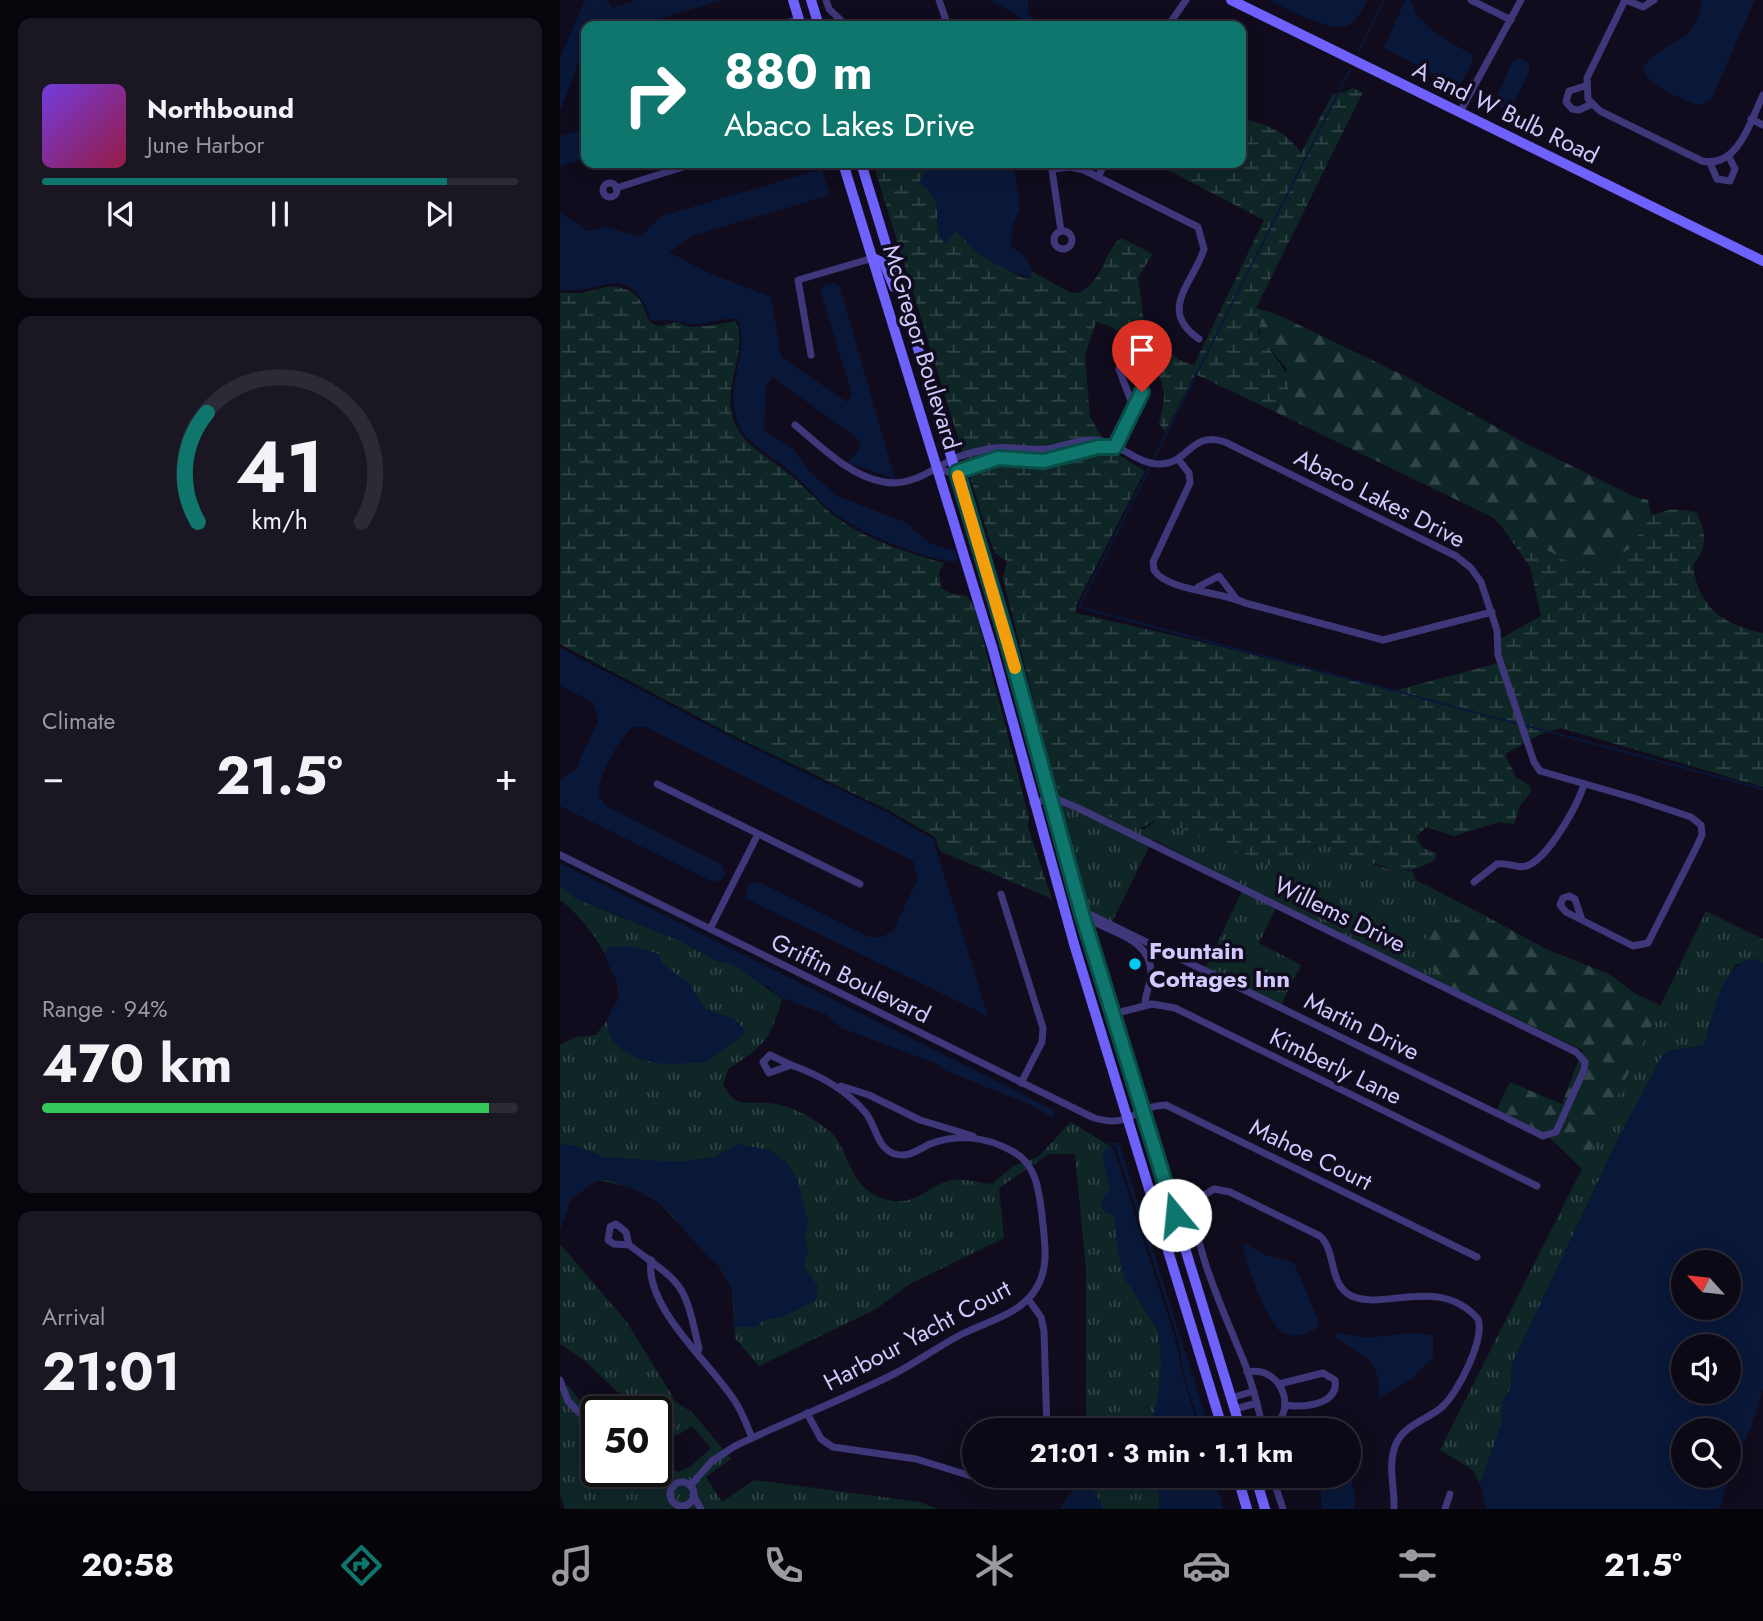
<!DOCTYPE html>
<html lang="en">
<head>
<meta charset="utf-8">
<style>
	body { margin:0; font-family:Jost,sans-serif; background:#1a1723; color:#f1f3f6; height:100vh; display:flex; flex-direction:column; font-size:26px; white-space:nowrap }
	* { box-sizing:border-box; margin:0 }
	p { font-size:23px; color:#9a9aa1 }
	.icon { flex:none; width:38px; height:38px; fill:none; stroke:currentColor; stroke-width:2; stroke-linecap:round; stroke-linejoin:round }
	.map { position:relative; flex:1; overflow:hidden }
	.drawer { display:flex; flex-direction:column; gap:18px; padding:18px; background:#07050c; width:560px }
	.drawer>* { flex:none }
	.banner { position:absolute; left:21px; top:21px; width:665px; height:147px; border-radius:14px; box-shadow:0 4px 18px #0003,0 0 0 2px #2c2a35; background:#0f766e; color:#fff; overflow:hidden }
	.needle { width:46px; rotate:297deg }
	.tools { position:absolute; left:1111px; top:1250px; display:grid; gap:14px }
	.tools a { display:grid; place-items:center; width:70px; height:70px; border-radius:50%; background:#0c0916; box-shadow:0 4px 18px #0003,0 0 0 2px #2c2a35; font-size:35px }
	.speed { position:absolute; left:21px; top:1396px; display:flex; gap:14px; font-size:35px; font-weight:700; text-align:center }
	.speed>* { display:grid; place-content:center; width:91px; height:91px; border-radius:50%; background:#0c0916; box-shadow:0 4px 18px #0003,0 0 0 2px #2c2a35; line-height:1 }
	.speed .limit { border:4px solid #111; border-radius:10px; background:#fff; color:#111 }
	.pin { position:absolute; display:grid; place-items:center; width:60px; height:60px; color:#fff; margin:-72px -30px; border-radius:50% 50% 50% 0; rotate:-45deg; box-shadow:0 0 7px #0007 }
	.pin .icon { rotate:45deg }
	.me { position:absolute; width:77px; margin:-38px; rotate:343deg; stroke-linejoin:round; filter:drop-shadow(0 0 5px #0008) }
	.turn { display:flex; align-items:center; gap:24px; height:147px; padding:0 28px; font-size:32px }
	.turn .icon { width:91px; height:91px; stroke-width:2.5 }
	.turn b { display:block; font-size:49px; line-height:60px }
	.big { font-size:52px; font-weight:700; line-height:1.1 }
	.drawer .card { flex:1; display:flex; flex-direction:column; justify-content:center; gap:10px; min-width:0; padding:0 24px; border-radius:14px; background:#1a1723 }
	.drawer .dial { align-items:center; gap:0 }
	.dial svg { height:182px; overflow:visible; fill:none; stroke:#2c2a35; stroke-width:7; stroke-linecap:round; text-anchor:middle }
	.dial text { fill:#f1f3f6; stroke:none }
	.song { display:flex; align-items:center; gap:21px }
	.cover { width:84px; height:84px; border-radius:10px; background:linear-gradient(135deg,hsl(260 70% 55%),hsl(340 70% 35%)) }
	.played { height:7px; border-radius:4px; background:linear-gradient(90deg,#0f766e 85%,#2c2a35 85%) }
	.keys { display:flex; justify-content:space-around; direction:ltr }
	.heat { display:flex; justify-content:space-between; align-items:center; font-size:38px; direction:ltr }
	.charge { height:10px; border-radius:5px; background:linear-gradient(90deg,#34c759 94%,#2c2a35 0) }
	.trip { position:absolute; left:402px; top:1418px; width:399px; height:70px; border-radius:35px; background:#0c0916; box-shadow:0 4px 18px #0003,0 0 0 2px #2c2a35; font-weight:700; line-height:70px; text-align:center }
	.tabs { display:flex; height:112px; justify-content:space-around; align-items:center; background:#050409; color:#9a9aa1 }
	.tabs .icon { width:49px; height:49px }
	.tabs .active { color:#0f766e }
	.tabs b { font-size:32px; color:#f1f3f6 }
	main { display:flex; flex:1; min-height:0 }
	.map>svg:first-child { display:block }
	.grass { fill:url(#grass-tufts) }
	.forest { fill:url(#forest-firs) }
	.wetland { fill:url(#wetland-marsh) }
	.water { fill:#091839; fill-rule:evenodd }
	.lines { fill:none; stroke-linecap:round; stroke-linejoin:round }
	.stream { stroke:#091839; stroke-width:2 }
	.street { stroke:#3e387b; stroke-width:7 }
	.secondary { stroke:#6f62fc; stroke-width:10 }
	.route-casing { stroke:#0a4d48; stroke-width:18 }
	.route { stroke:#0f766e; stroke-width:12 }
	.slow { stroke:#f59e0b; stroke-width:12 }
	.poi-dot { fill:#05caef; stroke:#100c1d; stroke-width:2.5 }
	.labels { text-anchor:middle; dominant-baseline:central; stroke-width:7; stroke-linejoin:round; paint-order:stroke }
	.street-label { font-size:24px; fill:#d2c9fe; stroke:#100c1d }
	.poi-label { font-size:24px; font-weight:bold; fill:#d2c9fe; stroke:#100c1d; text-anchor:start }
</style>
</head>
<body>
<main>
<section class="drawer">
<div class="card">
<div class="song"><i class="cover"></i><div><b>Northbound</b><p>June Harbor</p></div></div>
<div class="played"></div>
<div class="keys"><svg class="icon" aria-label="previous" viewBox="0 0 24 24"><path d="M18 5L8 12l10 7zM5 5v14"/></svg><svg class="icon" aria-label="pause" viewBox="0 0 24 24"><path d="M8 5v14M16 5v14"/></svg><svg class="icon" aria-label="next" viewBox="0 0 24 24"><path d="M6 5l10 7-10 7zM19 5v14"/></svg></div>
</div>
<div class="card dial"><svg viewBox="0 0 100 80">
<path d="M14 69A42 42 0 1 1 86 69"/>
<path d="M14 69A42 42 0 0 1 18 21" stroke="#0f766e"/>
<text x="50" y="56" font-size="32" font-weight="700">41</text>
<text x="50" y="72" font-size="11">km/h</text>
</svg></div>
<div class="card"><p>Climate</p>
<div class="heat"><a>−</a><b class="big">21.5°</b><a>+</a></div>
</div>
<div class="card"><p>Range · 94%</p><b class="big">470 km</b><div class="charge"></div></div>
<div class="card"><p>Arrival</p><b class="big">21:01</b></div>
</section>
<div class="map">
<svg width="1203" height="1509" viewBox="0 0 1203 1509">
	<defs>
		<pattern id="grass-tufts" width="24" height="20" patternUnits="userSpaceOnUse" patternTransform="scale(1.75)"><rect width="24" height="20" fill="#0f2627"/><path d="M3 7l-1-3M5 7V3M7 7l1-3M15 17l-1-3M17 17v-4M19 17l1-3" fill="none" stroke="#314447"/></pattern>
		<pattern id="forest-firs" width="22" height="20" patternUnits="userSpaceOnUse" patternTransform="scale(1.75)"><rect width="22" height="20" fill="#0f2627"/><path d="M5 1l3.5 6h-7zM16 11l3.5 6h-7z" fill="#314447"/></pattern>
		<pattern id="wetland-marsh" width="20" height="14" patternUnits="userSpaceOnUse" patternTransform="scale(1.75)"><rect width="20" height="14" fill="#0f2627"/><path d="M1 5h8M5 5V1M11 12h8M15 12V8" fill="none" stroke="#314447"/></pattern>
	</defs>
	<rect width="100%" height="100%" fill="#100c1d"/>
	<g class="grass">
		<path d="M497,788L579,829H584L600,818C636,837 675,848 711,866L753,846L772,843C797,857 823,873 852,871L856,880L935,921L900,919L880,981L717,906L699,943L741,965L719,1009L645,969L684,887L593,839L552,922L526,912Z"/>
		<path d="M0,886L17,899L118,940L157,961L173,964L222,999C211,1039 203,1047 168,1069L163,1085C177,1109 185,1101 208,1103C227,1104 253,1117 267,1129C292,1148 285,1189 328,1200C358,1207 371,1182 394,1180C406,1179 420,1183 432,1184L453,1166L478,1157L511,1122L553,1148L615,1339L622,1375L639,1430H526V1269L515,1154H489L439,1188L444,1238L350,1284L316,1309L199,1366L175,1338L172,1288L158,1264L97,1201L73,1188L37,1180L11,1199L0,1229V1045L16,1037L36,1035C43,1025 56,1012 58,999C64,971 22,914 0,900Z"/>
		<polygon points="1146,911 1203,939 1203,963 1195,959 1175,965 1154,1011 1144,1046 1110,1050 1062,1131 952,1364 951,1388 942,1403 941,1425 920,1484 913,1470 880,1450 1022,1169"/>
		<polygon points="0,1244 66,1321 116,1402 133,1413 171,1459 146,1477 162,1502 194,1480 360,1502 378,1509 5,1509 0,1494 0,1389 8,1385 27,1410 37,1417 37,1472 96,1472 96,1459 118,1472 130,1467 151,1448 132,1426 118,1435 101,1434 96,1429 96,1412 79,1412 25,1361 0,1344"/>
		<polygon points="524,1475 653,1475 663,1509 500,1509"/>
	</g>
	<g class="forest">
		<polygon points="714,313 847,377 961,441 1075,497 1088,500 1091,515 1069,549 1035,572 1021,568 942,527 934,518 709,409 718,405 727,369 702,339 698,324 702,318"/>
		<polygon points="900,919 935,921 986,949 1049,974 1074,993 1101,1006 1022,1169 990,1138 936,1111 950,1082 1002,1104 1022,1050 881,982 862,949 870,928"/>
	</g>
	<g class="wetland">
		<path d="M792,88L803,92L696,308L714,313L702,318L698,332L729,377C731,392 722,403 709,409L635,374L605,432L599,423C601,415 604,404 604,395C601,362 567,329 536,322L525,355L530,417L549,449L585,471L516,605V613L651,644L833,691L942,662L940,639L981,616L970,567L942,527L1021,568L1035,572L1069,549L1091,515L1113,509L1136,512C1147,533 1148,546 1133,565C1138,608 1164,625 1203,633V787L1001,728L979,735L945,754L956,777L970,786L971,792L960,806L954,824L939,822L894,836L866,827L856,837L863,848L877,853L875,860C852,872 840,875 816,863L808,866L772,843L753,846L711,866C675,848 636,837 600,818L579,829L495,787L443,578L447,561L435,553L428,535L313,163H379L366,187L378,205L377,226L392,234L396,231L414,250L463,278L471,279V271L511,293H519C545,279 544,250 561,238L593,254L578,277L585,331L619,360L634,365L704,220L598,165L599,163H681V119C705,123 727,132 741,153L773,94L785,92Z"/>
		<path d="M51,286C79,290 79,298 90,322L99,326L117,322L130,327L147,326L176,321C188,350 164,384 172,415C180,445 204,453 225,471C242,484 256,500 272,514C300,537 349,554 384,563L379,572L381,588L392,594L407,596L415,608L469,818L468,827L492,899L380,851L375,837L330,811L170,734L0,644V293H22Z"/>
	</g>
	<g class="water">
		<polygon points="25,0 46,0 52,8 77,0 162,0 76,26 26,26 26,42 0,111 0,58"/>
		<polygon points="431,0 468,0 468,13 476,20 492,26 474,26"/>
		<path d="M710,0H808C803,8 797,22 787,26C770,33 727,8 710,0Z"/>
		<path d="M845,0H850C862,31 885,38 912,55V62L901,84L883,79L824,48Z"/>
		<path d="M1142,0H1195L1151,100L1141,105C1129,103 1068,79 1088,61C1114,36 1135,45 1142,0Z"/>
		<polygon points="959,58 969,63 969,72 952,107 944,108 937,105 936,98 953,61"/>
		<polygon points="26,129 26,158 0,166 0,136"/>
		<path d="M379,163H454L460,208L452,227L451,247C466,256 472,261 471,279L437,265L414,250L396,231L386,243C367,230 391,202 359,183L367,170L374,169Z"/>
		<path d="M262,169L270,195L132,236L109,252L144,271L211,297L221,357L287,402L292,395L261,292L263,286L275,283L280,287L335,479L288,463L301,447L298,439L213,377L206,385L204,430L233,449L252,474L277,496L345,522L369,543L395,551L398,559L393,562C359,557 302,534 274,513C257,500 244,482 227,469C206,451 181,443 175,413C167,381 191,349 177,318C162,318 147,325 132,324C117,322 107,319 92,321C66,257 48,295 0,290V212L27,231L47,227L80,237L102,216Z"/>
		<path d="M0,648L169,736L328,813L373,839L428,1016L185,898L189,884L199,882L309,937L320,938L333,931L358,878L353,861L86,727H73C61,735 41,772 39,787C37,795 42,802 48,807L161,864L165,873L161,880L153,882L0,806V780L16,769L39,719L33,703L0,685Z"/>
		<polygon points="0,863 446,1086 495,1111 493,1118 473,1106 382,1069 380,1065 281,1028 267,1015 217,996 208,986 202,985 173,964 157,961 118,940 17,899 0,886"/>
		<path d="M69,946L99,954L102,964L129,983L145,1009L175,1019L185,1030L183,1035L145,1063C131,1061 121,1065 108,1064C84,1063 47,1051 47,1022C48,1011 59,1004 59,992C58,976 45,964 45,953L50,947Z"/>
		<path d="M1195,959L1203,963V1389L1192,1425L1174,1463L1159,1509H926L920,1484L941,1425L942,1403L951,1388L952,1364L1062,1131L1102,1056L1110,1050L1144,1046C1152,1019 1161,961 1195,959ZM1124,1262H1169V1307H1124ZM1124,1346H1169V1391H1124ZM1124,1430H1169V1475H1124Z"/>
		<polygon points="548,1143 559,1143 650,1430 642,1430 640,1425 624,1375 618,1339 556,1147"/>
		<polygon points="0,1144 17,1146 43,1157 117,1162 155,1157 178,1144 210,1150 227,1163 237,1179 248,1221 245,1239 248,1251 244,1266 258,1287 256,1300 222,1317 206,1319 196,1327 173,1327 175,1319 172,1288 162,1269 140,1248 110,1213 90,1196 50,1180 37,1180 11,1199 0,1229"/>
		<polygon points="549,1146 553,1148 615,1339 622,1375 639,1430 589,1430 598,1398 601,1361 598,1331 565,1279 557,1247 554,1216 544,1212 541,1206 544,1196 550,1189 542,1155"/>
		<path d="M684,1242L703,1254L734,1263L759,1322L757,1328C747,1334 732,1339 721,1332C709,1324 680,1255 684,1242Z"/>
		<path d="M778,1333L807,1338L848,1333L873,1335V1358L852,1379L818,1398C822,1360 806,1358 779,1340L776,1336Z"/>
		<path d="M796,1430C799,1446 793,1459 792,1475C791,1487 797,1496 795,1509H762L759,1475H789V1432Z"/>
		<polygon points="592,1475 653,1475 663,1509 599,1509 599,1494"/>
		<polygon points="526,1477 544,1509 500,1509 522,1479"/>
	</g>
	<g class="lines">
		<g class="stream">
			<polyline points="799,51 824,0"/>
			<polyline points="593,460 790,70"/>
			<polyline points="591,465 519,607 959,724"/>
			<polyline points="964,725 1203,789"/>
		</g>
		<g class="street">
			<polyline points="266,0 269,9 287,26"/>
			<polyline points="379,0 388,26"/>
			<polyline points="911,0 951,20"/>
			<path d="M1065,0L1027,78L1028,99L1040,111L1142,161C1178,169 1191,120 1203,95"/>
			<polyline points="1066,0 1083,7 1094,0"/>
			<polyline points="216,26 239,19"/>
			<polyline points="318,26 323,25"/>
			<polyline points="608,26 626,0"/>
			<polyline points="1025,86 1009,91 1006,102 1012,109 1019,110 1032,104"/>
			<polyline points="900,112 961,0"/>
			<polyline points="1191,119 1203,125"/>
			<polyline points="491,163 501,231"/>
			<polyline points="1150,163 1157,179 1170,181 1175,169 1169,157"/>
			<path d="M492,169L511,167L524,170L638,227L644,249C633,284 597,310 639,339"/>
			<polyline points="538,177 545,163"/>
			<circle cx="50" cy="190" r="7"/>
			<polyline points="56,188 136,163"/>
			<circle cx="503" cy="240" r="9"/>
			<polyline points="251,355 238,280 313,258"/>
			<path d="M235,425C261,446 289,476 324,482C350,487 372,470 393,459C402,455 414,452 423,450C445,444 466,451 487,449C503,447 518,439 534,440C558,440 575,464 599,464C630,464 630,430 665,442L896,556L911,568L921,582L937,630L938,655L974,762L980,771L1074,798L1131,817L1141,825L1142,835L1137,846L1088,943L1073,946L1006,912L1000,905L1003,898L1009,896L1015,899L1022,920"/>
			<polyline points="555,447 590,376 591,372 585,363 567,357 561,360 559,369 574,409"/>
			<path d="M618,459L629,473L630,483L593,562L594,570C607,591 660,591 685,603L823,640L932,612"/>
			<polyline points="378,470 397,473 438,458 492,460 551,446"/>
			<polyline points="638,587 659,576 675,597"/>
			<polyline points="97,784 300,884"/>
			<polyline points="473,803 494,798 518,808 1016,1052 1025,1062 1024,1070 996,1132 983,1136 531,915 522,914"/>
			<path d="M0,855L534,1118C573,1129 573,1106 606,1105L917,1257"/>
			<path d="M914,882L937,864C948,862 959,870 969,865C989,856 1018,805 1024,784"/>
			<polyline points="441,894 483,1028 482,1042 461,1083"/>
			<path d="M523,915C546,933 590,936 591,972C591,984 585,993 585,1005"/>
			<polyline points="150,929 198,834"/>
			<polyline points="553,1014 592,1004 615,1008 977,1186"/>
			<polygon points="210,1055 231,1065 209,1073 203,1062"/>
			<polyline points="281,1086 309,1095 360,1120 413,1136"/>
			<polygon points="56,1224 66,1232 69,1245 54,1244 48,1240 50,1227"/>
			<path d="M69,1245C124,1286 124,1281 139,1349"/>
			<path d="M91,1260C84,1308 152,1364 176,1403C183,1414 187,1426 192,1438"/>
			<polyline points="468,1299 481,1317 484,1331 487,1430"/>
			<path d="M687,1372C724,1364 741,1419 705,1430"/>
			<polyline points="0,1380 8,1401 37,1431"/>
			<path d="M719,1384L763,1373L775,1380C779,1405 743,1408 725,1405"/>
			<polyline points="671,1398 694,1391"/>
			<polyline points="675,1409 697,1403"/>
			<polyline points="247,1413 261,1439 273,1447 356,1459 437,1484 451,1483 469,1475"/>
			<path d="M703,1430C699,1408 693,1388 686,1367C674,1334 623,1230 638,1199L654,1189L670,1192L760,1236C776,1251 769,1281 788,1294C819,1314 878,1273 918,1319C925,1339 898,1393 882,1407C867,1420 845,1424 836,1444C827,1464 835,1488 834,1509"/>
			<polyline points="96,1472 114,1486"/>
			<polyline points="712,1475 723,1509"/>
			<circle cx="122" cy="1494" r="12"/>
			<path d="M130,1486L152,1461L175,1446C227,1421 282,1400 334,1374C357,1362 379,1346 402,1334C428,1321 462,1314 477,1287C490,1265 484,1238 482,1215C479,1190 476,1163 452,1151C427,1137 397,1133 370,1144C359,1149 349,1158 335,1154C317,1149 316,1125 305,1112C285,1089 260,1075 231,1065"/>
			<polyline points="133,1495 141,1509"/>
			<polyline points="885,1509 890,1494"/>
		</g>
		<g class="secondary">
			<polyline points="233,0 241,26"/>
			<polyline points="251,0 259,26"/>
			<polyline points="671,0 1203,261"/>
			<polyline points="283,163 433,650 514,944 663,1430"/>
			<polyline points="301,163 444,629 522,914 681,1430"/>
			<polyline points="313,258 324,263 334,287"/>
			<polyline points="677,1475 687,1509"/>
			<polyline points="695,1475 705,1509"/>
		</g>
	</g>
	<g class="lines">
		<defs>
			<polyline id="route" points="582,392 555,447 538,447 484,461 438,458 397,472 444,629 522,914 615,1215"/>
		</defs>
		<use href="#route" class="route-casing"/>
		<use href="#route" class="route"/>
		<polyline class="slow" points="398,476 455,668"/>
	</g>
	<circle class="poi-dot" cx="575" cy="964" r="7"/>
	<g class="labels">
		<g class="street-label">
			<text transform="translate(946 112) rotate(26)">A and W Bulb Road</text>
			<text transform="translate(362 347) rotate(73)">McGregor Boulevard</text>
			<text transform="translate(820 498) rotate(27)">Abaco Lakes Drive</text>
			<text transform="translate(780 914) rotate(26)">Willems Drive</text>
			<text transform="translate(291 978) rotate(26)">Griffin Boulevard</text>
			<text transform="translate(802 1026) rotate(26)">Martin Drive</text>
			<text transform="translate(776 1066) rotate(26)">Kimberly Lane</text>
			<text transform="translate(751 1154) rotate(26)">Mahoe Court</text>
			<text transform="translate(357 1335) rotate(-28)">Harbour Yacht Court</text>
		</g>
		<g class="poi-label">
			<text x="589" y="950">Fountain<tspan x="589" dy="28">Cottages Inn</tspan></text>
		</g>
	</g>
</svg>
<div class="tools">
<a><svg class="needle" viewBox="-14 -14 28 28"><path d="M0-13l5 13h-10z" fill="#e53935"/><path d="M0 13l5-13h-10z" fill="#9a9aa1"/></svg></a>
<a><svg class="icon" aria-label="sound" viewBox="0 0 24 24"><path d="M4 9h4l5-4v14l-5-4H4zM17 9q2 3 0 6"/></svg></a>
<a><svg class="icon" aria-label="search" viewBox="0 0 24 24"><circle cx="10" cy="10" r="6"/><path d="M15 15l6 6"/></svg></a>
</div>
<div class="speed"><div class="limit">50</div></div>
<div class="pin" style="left:582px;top:392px;background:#d93025"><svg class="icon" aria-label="arrive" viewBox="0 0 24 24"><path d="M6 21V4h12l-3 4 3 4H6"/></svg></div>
<svg class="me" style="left:615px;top:1215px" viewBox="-20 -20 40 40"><circle r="19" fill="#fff"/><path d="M0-13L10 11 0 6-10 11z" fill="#0f766e"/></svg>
<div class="trip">21:01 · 3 min · 1.1 km</div>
<div class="banner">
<div class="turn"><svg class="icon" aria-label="right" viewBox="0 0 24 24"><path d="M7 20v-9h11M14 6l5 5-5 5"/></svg><div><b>880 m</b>Abaco Lakes Drive</div></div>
</div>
</div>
</main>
<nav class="tabs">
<b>20:58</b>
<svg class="icon active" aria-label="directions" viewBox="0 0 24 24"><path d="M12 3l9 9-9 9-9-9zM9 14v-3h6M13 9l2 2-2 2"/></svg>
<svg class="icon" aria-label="music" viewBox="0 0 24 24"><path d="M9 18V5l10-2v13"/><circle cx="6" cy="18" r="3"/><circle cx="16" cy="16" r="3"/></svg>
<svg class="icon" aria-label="phone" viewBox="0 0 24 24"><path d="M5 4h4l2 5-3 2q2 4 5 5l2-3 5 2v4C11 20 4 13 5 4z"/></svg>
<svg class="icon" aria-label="climate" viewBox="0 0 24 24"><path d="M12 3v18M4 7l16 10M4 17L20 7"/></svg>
<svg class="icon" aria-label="car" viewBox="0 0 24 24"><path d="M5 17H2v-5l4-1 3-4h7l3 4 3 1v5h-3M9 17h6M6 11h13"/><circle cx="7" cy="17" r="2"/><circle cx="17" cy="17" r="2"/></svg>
<svg class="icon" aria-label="filters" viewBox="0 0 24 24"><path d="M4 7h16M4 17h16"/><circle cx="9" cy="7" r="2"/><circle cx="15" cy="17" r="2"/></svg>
<b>21.5°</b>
</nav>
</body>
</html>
